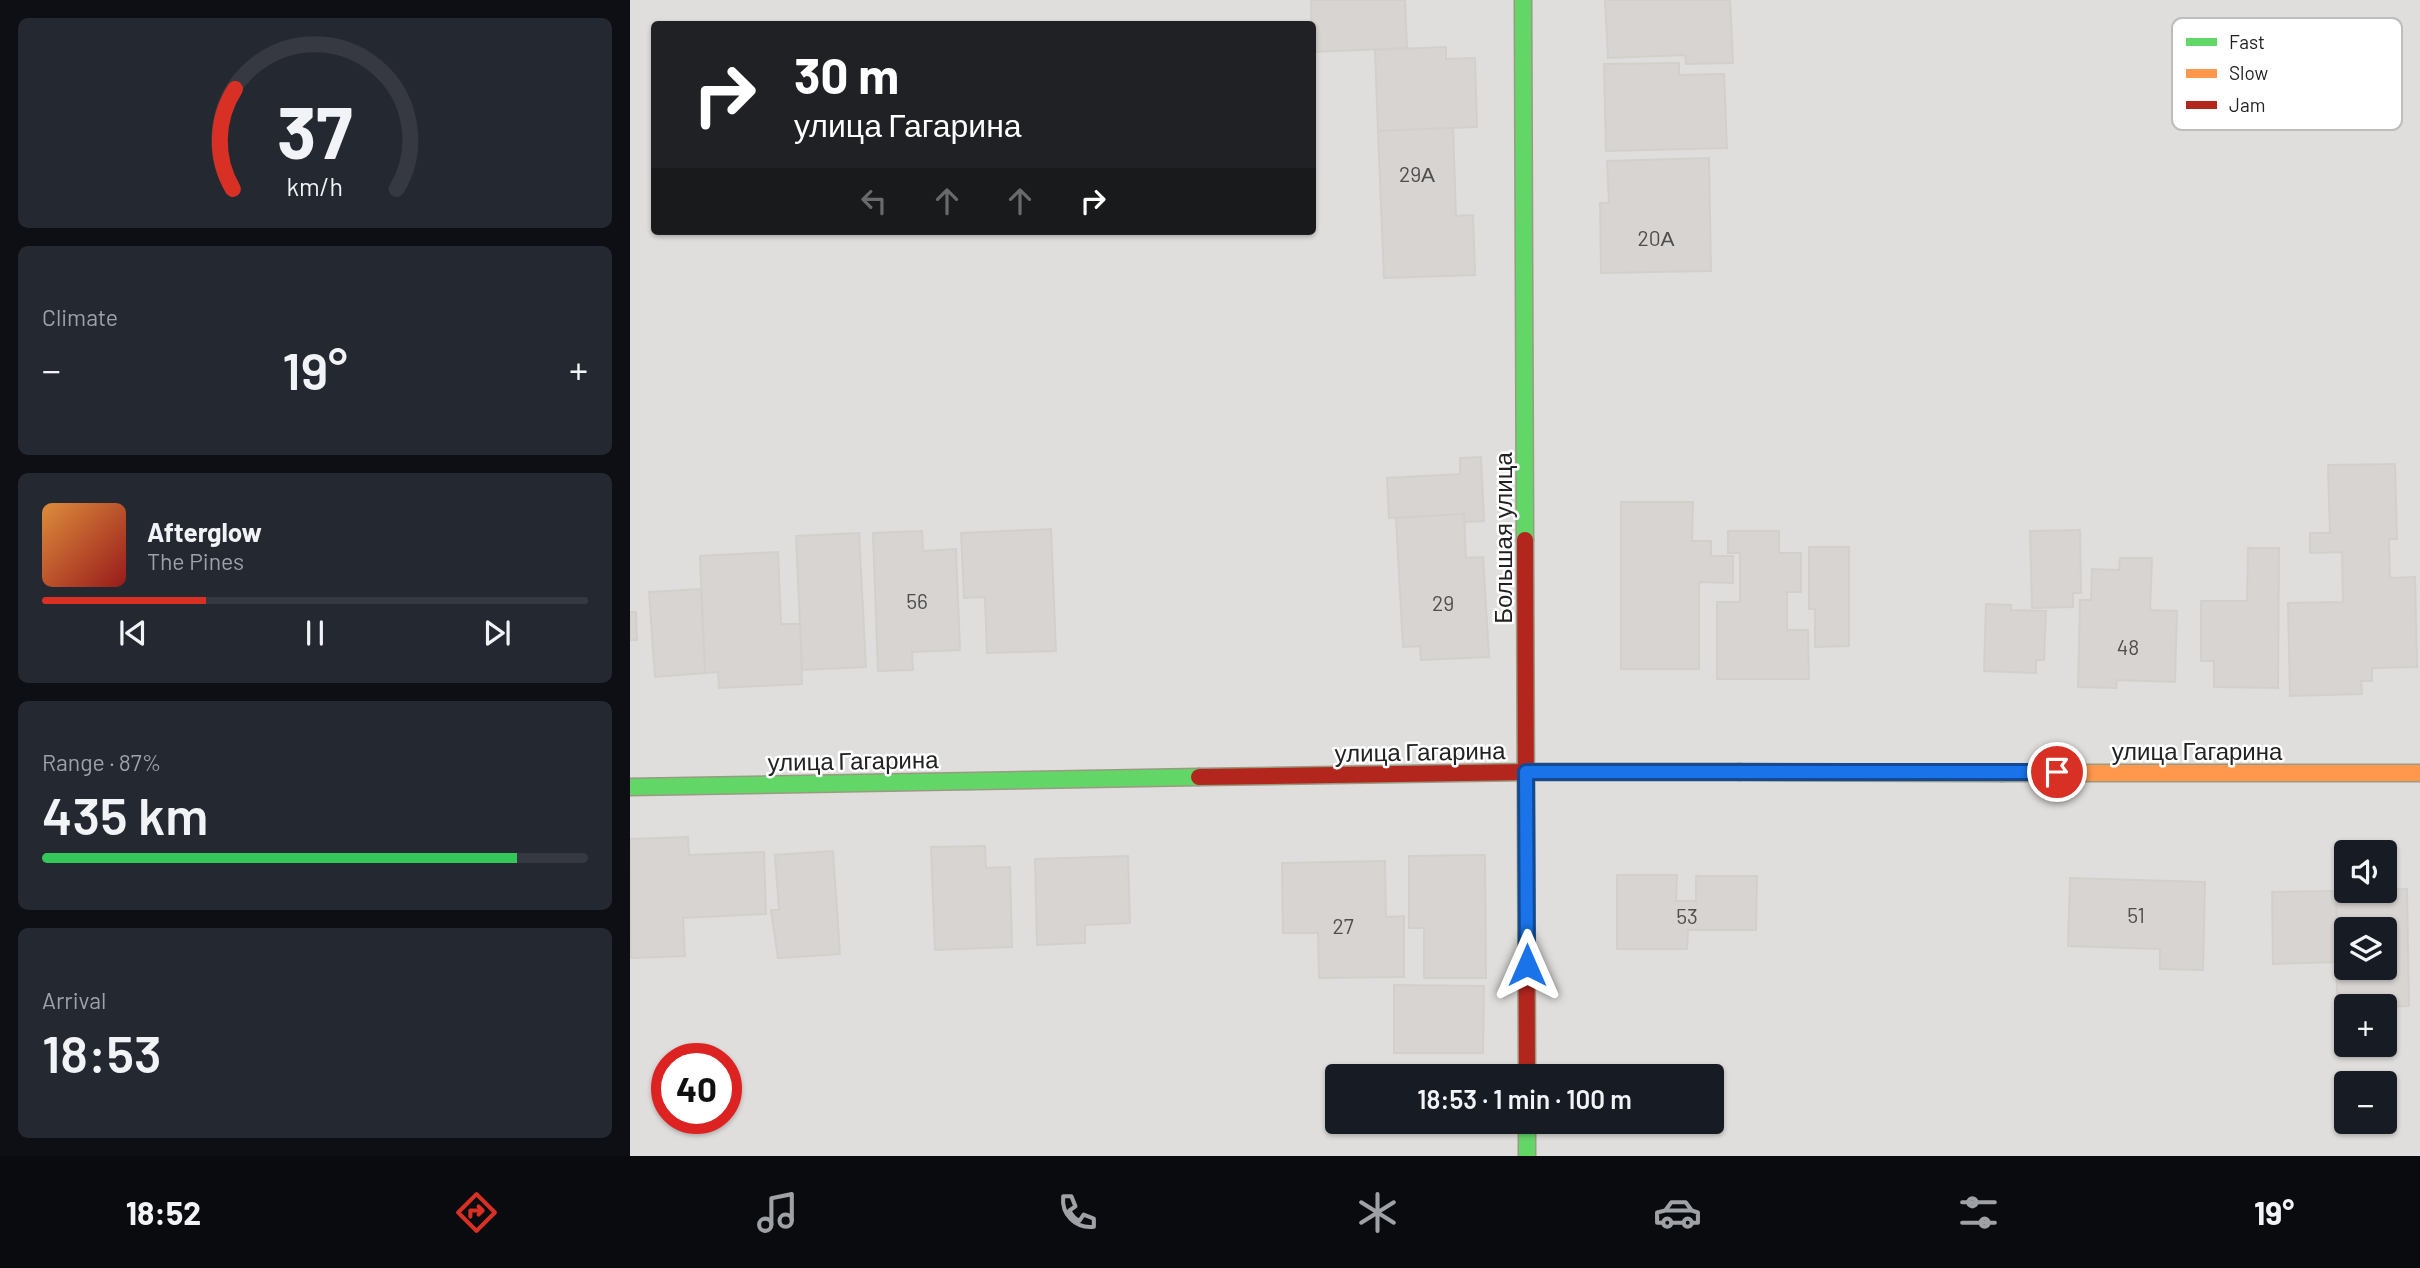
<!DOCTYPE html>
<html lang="en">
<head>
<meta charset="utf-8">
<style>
	body { margin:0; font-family:Barlow,sans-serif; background:#242831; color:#f1f3f6; height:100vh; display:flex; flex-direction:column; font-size:26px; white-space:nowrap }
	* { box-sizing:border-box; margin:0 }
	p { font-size:23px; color:#9ea1a6 }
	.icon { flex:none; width:38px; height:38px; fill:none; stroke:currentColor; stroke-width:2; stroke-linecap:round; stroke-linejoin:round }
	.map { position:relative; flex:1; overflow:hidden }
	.drawer { display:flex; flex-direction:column; gap:18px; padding:18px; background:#0d0f14; width:630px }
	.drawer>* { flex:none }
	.banner { position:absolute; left:21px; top:21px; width:665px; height:214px; border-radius:7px; box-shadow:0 2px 5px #0004; background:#202124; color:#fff; overflow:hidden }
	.buttons { position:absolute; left:1704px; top:840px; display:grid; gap:14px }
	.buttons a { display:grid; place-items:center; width:63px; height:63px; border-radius:7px; background:#171b24; box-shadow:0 2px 5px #0004; font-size:35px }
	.speed { position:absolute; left:21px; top:1043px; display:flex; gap:14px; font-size:35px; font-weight:700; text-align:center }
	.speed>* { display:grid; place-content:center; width:91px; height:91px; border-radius:50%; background:#171b24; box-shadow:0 2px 5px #0004; line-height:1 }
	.speed .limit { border:10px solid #d22; background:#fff; color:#111 }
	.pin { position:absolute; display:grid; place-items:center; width:60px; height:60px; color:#fff; margin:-30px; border:4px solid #fff; border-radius:50%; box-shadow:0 2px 7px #0007 }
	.me { position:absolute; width:77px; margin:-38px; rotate:0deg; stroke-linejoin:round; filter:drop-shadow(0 0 5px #0008) }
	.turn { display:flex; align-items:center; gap:24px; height:147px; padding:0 28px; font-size:32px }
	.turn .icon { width:91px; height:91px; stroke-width:2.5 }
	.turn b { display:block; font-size:49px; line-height:60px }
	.lanes { display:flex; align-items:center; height:66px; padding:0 28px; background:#0003; justify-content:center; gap:35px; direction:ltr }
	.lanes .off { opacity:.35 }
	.big { font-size:52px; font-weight:600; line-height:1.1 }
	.drawer .tile { flex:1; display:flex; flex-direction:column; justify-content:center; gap:10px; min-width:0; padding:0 24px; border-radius:10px; background:#242831 }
	.drawer .dial { align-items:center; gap:0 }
	.dial svg { height:182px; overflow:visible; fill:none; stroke:#363941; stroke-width:7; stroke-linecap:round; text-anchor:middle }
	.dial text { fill:#f1f3f6; stroke:none }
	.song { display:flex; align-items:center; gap:21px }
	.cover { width:84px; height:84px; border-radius:10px; background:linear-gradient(135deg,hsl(30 70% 55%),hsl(0 70% 35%)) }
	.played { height:7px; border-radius:4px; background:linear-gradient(90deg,#d93025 30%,#363941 30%) }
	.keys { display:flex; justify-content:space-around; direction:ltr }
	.heat { display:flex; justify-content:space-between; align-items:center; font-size:38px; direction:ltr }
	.charge { height:10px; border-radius:5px; background:linear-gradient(90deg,#34c759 87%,#363941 0) }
	.trip { position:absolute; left:695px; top:1064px; width:399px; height:70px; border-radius:7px; background:#171b24; box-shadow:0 2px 5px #0004; font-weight:600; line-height:70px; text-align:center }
	.dock { display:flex; height:112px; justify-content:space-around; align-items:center; background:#090b0e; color:#9ea1a6 }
	.dock .icon { width:49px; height:49px }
	.dock .active { color:#d93025 }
	.dock b { font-size:32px; color:#f1f3f6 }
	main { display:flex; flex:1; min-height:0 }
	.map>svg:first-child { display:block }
	.residential { fill:#dfdedc; fill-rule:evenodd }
	.building { fill:#d7d4d2; stroke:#d3d0cc; stroke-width:2; fill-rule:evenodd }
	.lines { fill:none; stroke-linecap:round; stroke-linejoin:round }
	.fast-casing { stroke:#999a82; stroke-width:19 }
	.slow-casing { stroke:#999a82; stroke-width:19 }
	.jam-casing { stroke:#999a82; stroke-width:19 }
	.fast { stroke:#63d668; stroke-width:16 }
	.slow { stroke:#ff974d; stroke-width:16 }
	.jam { stroke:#b3261e; stroke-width:16 }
	.route-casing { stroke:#114b97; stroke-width:18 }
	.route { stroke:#1a73e8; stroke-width:12 }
	.labels { text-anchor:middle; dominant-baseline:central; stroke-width:5; stroke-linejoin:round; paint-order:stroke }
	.number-label { font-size:21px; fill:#4f4e4e }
	.street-label { font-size:24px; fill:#222; stroke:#fff }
	.key { fill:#fff; stroke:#bdbdbd; stroke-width:2 }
	.key-label { font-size:19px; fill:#222 }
</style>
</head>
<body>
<main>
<section class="drawer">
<div class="tile dial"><svg viewBox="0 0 100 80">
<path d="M14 69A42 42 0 1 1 86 69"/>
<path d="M14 69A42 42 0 0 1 15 25" stroke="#d93025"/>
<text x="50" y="56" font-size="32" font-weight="700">37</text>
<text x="50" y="72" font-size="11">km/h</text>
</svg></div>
<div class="tile"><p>Climate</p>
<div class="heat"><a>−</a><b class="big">19°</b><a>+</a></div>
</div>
<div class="tile">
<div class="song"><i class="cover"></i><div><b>Afterglow</b><p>The Pines</p></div></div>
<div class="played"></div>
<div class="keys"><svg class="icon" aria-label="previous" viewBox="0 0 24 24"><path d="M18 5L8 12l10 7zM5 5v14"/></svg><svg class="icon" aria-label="pause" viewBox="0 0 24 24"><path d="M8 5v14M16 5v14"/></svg><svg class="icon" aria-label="next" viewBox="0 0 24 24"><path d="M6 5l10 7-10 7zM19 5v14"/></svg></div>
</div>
<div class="tile"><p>Range · 87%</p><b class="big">435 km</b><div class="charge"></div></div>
<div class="tile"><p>Arrival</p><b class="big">18:53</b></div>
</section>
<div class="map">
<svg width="1790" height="1156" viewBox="0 0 1790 1156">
	<rect width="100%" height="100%" fill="#f0eeeb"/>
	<path class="residential" d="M0,0H1790V1156H0ZM24,24H682V231H24ZM1717,852H1755V891H1717ZM1717,929H1755V968H1717ZM1717,1006H1755V1045H1717ZM37,1059H96V1118H37ZM707,1076H1082V1122H707ZM1717,1083H1755V1122H1717Z"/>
	<g class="building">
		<polygon points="681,0 775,0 777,48 682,52"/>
		<polygon points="975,0 1100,0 1103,63 1056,64 1055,55 978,58"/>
		<polygon points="816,47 816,59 845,58 847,127 748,131 745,50"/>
		<polygon points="1049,63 1049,75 1094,74 1097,148 976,151 974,64"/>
		<polygon points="823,128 826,216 843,215 845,275 754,278 748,131"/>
		<polygon points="1079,158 1081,271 971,273 970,203 979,203 977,161"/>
		<polygon points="851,457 854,521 834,522 834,514 759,518 757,478 830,474 830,458"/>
		<polygon points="1765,464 1767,539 1759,539 1760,578 1785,577 1787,667 1742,668 1742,681 1731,681 1732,694 1660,696 1658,603 1713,602 1712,552 1680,553 1680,533 1700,533 1698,465"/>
		<polygon points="991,502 1063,502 1062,541 1081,541 1081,556 1103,556 1103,583 1069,582 1069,669 991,669"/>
		<polygon points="834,514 836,558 853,557 859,657 791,660 790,646 773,647 766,518"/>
		<polygon points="421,529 426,651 357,653 355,597 334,598 331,533"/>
		<polygon points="1450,530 1451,593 1443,593 1443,607 1402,608 1400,531"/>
		<polygon points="292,531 293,551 326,549 330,650 282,652 283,670 248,671 243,533"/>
		<polygon points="1098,531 1149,531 1149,553 1171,553 1171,592 1157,592 1157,630 1178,630 1179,679 1087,679 1087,602 1110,602 1110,553 1098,553"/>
		<polygon points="229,533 236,667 172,670 166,536"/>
		<polygon points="1179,547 1219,547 1219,646 1185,647 1185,609 1179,609"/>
		<polygon points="1618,548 1649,548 1648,688 1584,687 1584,661 1571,661 1571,601 1617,601"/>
		<polygon points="148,552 151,624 170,624 172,684 89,688 88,672 75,673 70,556"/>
		<polygon points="1490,558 1522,558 1520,610 1547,611 1545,682 1487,680 1486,688 1448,687 1450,600 1461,600 1462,569 1489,570"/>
		<polygon points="71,589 75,673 25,677 19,592"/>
		<polygon points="1356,604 1381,605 1381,610 1416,611 1414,660 1406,660 1406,673 1354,671"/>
		<polygon points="0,612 6,612 7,640 0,640"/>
		<polygon points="58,837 59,855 134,852 136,914 53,918 55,956 1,958 0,839"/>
		<polygon points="355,846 356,868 380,867 382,947 305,950 301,847"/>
		<polygon points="203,851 210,954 148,958 141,910 149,910 145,855"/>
		<polygon points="855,855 856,978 794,978 794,928 779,928 779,856"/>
		<polygon points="498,856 500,923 455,925 455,943 407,945 405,859"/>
		<polygon points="755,861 756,917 774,916 774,977 689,978 688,933 653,933 652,863"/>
		<polygon points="987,875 1047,875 1046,901 1066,901 1066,876 1127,876 1126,930 1058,930 1057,949 987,949"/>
		<polygon points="1440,878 1575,882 1573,970 1530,969 1530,949 1438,946"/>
		<path d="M1777,889L1779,1006L1707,1008L1706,891ZM1717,929H1755V968H1717Z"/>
		<polygon points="1706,891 1707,962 1643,964 1642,892"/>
		<polygon points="764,985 854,986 853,1053 764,1053"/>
	</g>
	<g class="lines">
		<defs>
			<g id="fast">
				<polyline points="893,0 895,540"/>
				<polyline points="1109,772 1372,773"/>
				<polyline points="0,787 569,777"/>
				<polyline points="897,1122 897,1156"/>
			</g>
			<polyline id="slow" points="1372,773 1790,773"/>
			<g id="jam">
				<polyline points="895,540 897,1076"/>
				<polyline points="569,777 896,772 1109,772"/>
			</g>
		</defs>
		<use href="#fast" class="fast-casing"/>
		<use href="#slow" class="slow-casing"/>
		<use href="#jam" class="jam-casing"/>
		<use href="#fast" class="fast"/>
		<use href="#slow" class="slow"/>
		<use href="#jam" class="jam"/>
	</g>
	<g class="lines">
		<defs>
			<polyline id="route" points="897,965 896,772 1427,772"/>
		</defs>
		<use href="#route" class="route-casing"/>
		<use href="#route" class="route"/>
	</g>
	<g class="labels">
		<g class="number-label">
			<text x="787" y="173">29А</text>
			<text x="1026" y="237">20А</text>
			<text x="287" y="600">56</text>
			<text x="813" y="602">29</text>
			<text x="1498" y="646">48</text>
			<text x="1506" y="914">51</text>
			<text x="1057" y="915">53</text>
			<text x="713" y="925">27</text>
		</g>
		<g class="street-label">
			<text transform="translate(872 538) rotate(-90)">Большая улица</text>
			<text x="1567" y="750">улица Гагарина</text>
			<text transform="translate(790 751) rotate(-1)">улица Гагарина</text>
			<text transform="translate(223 760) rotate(-1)">улица Гагарина</text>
		</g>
	</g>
	<rect x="1542" y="18" width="230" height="112" rx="10" class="key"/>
	<rect x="1556" y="38" width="31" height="8" fill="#63d668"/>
	<rect x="1556" y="69" width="31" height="9" fill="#ff974d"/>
	<rect x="1556" y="101" width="31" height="8" fill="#b3261e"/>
	<g class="key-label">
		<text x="1599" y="49">Fast</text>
		<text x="1599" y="80">Slow</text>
		<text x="1599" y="112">Jam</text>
	</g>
</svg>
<div class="buttons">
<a><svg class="icon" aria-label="sound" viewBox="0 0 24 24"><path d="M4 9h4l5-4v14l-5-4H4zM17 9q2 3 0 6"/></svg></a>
<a><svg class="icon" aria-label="layers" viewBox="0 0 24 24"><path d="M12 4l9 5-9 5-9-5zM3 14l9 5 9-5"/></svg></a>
<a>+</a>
<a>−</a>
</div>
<div class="speed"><div class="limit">40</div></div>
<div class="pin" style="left:1427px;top:772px;background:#d93025"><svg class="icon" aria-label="arrive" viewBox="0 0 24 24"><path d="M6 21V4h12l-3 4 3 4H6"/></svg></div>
<svg class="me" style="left:897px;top:965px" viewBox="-20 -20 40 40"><path d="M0-17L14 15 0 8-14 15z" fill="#1a73e8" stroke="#fff" stroke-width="4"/></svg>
<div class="trip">18:53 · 1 min · 100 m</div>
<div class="banner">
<div class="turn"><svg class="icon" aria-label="right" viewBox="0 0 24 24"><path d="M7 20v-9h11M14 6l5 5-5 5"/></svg><div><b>30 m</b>улица Гагарина</div></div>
<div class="lanes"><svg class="icon off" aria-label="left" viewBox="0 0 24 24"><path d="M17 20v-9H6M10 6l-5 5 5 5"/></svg><svg class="icon off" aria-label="ahead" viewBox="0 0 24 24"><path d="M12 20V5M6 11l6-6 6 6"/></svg><svg class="icon off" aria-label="ahead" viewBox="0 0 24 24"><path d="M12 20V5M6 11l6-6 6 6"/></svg><svg class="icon" aria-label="right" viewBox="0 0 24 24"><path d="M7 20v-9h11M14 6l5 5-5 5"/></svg></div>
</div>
</div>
</main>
<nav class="dock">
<b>18:52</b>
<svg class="icon active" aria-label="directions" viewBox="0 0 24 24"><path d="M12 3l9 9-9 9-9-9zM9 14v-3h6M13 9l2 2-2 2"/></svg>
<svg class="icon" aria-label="music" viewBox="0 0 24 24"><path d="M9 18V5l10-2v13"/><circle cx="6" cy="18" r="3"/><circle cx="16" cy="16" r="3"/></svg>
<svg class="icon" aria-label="phone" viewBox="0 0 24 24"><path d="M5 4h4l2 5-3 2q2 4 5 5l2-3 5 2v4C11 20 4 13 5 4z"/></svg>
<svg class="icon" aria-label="climate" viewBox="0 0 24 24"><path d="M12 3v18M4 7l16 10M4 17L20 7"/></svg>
<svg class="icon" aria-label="car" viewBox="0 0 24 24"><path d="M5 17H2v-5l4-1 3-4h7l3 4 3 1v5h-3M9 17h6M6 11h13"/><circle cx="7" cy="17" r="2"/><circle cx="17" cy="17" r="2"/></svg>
<svg class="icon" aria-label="filters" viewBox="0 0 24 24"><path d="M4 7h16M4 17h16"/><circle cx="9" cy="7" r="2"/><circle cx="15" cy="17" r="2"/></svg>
<b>19°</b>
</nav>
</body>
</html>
